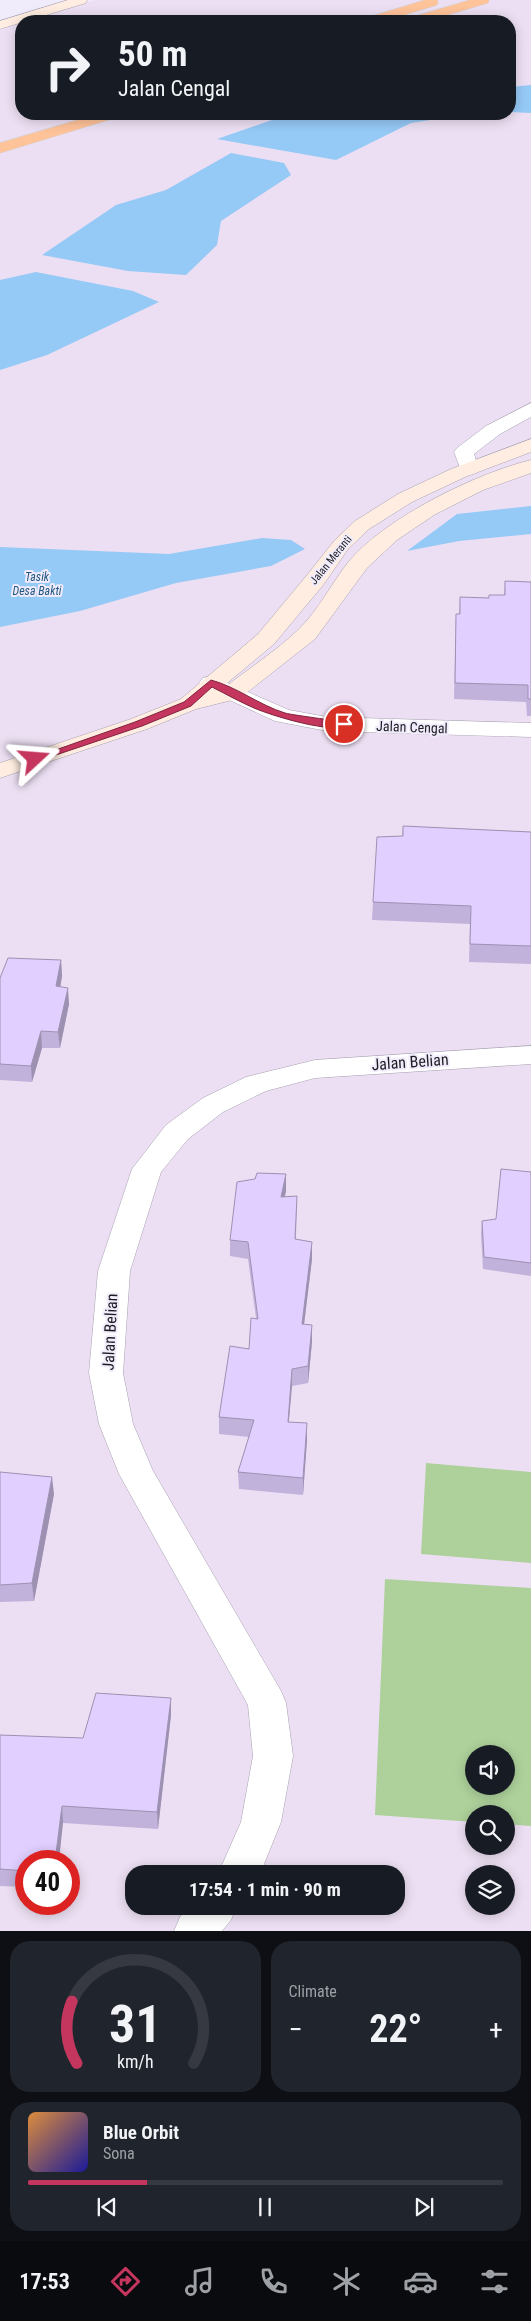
<!DOCTYPE html>
<html lang="en">
<head>
<meta charset="utf-8">
<style>
	body { margin:0; font-family:"Roboto Condensed",sans-serif; background:#20242c; color:#f1f3f6; height:100vh; display:flex; flex-direction:column; font-size:19px; white-space:nowrap }
	* { box-sizing:border-box; margin:0 }
	p { font-size:16px; color:#9ea1a6 }
	.icon { flex:none; width:28px; height:28px; fill:none; stroke:currentColor; stroke-width:2; stroke-linecap:round; stroke-linejoin:round }
	.map { position:relative; height:1931px; overflow:hidden }
	.side { display:flex; flex-direction:column; gap:10px; padding:10px; background:#0d0f14; flex:1 }
	.side>* { flex:none }
	.banner { position:absolute; left:15px; top:15px; width:501px; height:105px; border-radius:20px; box-shadow:0 2px 12px #0003; background:#171b24; color:#f1f3f6; overflow:hidden }
	.tools { position:absolute; left:465px; top:1745px; display:grid; gap:10px }
	.tools a { display:grid; place-items:center; width:50px; height:50px; border-radius:50%; background:#171b24; box-shadow:0 2px 12px #0003; font-size:25px }
	.speed { position:absolute; left:15px; top:1850px; display:flex; gap:10px; font-size:25px; font-weight:700; text-align:center }
	.speed>* { display:grid; place-content:center; width:65px; height:65px; border-radius:50%; background:#171b24; box-shadow:0 2px 12px #0003; line-height:1 }
	.speed .limit { border:8px solid #d22; background:#fff; color:#111 }
	.pin { position:absolute; display:grid; place-items:center; width:42px; height:42px; color:#fff; margin:-21px; border:2px solid #fff; border-radius:50%; box-shadow:0 1px 5px #0007 }
	.me { position:absolute; width:55px; margin:-28px; rotate:71deg; stroke-linejoin:round; filter:drop-shadow(0 0 4px #0008) }
	.turn { display:flex; align-items:center; gap:18px; height:105px; padding:0 20px; font-size:22px }
	.turn .icon { width:65px; height:65px; stroke-width:2.5 }
	.turn b { display:block; font-size:35px; line-height:42px }
	.big { font-size:38px; font-weight:700; line-height:1.1 }
	.side .card { flex:1; display:flex; flex-direction:column; justify-content:center; gap:8px; min-width:0; padding:0 18px; border-radius:20px; background:#20242c }
	.side .dial { align-items:center; gap:0 }
	.dial svg { height:130px; overflow:visible; fill:none; stroke:#363941; stroke-width:7; stroke-linecap:round; text-anchor:middle }
	.dial text { fill:#f1f3f6; stroke:none }
	.song { display:flex; align-items:center; gap:15px }
	.cover { width:60px; height:60px; border-radius:8px; background:linear-gradient(135deg,hsl(30 70% 55%),hsl(240 70% 35%)) }
	.played { height:5px; border-radius:2px; background:linear-gradient(90deg,#c5365f 25%,#363941 25%) }
	.keys { display:flex; justify-content:space-around; direction:ltr }
	.heat { display:flex; justify-content:space-between; align-items:center; font-size:28px; direction:ltr }
	.side .tiles { flex:1; display:grid; gap:10px; grid-template-columns:1fr 1fr }
	.card:last-child { grid-column:span 2 }
	.trip { position:absolute; left:125px; top:1865px; width:280px; height:50px; border-radius:20px; background:#171b24; box-shadow:0 2px 12px #0003; font-weight:700; line-height:50px; text-align:center }
	.tab-bar { display:flex; height:80px; justify-content:space-around; align-items:center; background:#090b0e; color:#9ea1a6 }
	.tab-bar .icon { width:35px; height:35px }
	.tab-bar .current { color:#c5365f }
	.tab-bar b { font-size:22px; color:#f1f3f6 }
	.map>svg:first-child { display:block }
	.education { fill:#ecdff3; fill-rule:evenodd }
	.green { fill:#aed19b; fill-rule:evenodd }
	.water { fill:#95c9f6 }
	.lines { fill:none; stroke-linecap:round; stroke-linejoin:round }
	.street-casing { stroke:#a7a2b1; stroke-width:1 }
	.secondary-casing { stroke:#a7a2b1; stroke-width:1 }
	.highway-casing { stroke:#d2d2d3; stroke-width:1 }
	.street { fill:#fff; fill-rule:evenodd }
	.secondary { fill:#ffede1; fill-rule:evenodd }
	.highway { fill:#ffc39a; fill-rule:evenodd }
	.wall { fill:#c1b2db }
	.shaded-wall { fill:#9d91b2 }
	.building { fill:#e0cfff; stroke:#9d91b2 }
	.route { fill:#c5365f; stroke:#80233e }
	.labels { text-anchor:middle; dominant-baseline:central; stroke-width:4; stroke-linejoin:round; paint-order:stroke }
	.far-street-label { font-size:11px; fill:#1e1c22; stroke:#f1ecfb }
	.far-water-label { font-size:12px; font-style:italic; fill:#1f5782; stroke:#f1ecfb }
	.street-label { font-size:14px; fill:#1e1c22; stroke:#f1ecfb }
	.near-street-label { font-size:16px; fill:#1e1c22; stroke:#f1ecfb }
</style>
</head>
<body>
<div class="map">
<svg width="531" height="1931" viewBox="0 0 531 1931">
	<rect width="100%" height="100%" fill="#f1ecfb"/>
	<path class="education" d="M95,0H531V1931H0V30L21,23V114H510V21H27ZM474,1754H506V1786H474ZM474,1814H506V1846H474ZM26,1861H69V1904H26ZM134,1874H396V1906H134ZM474,1874H506V1906H474Z"/>
	<g class="green">
		<polygon points="426,1463 531,1472 531,1563 421,1554"/>
		<path d="M385,1579L531,1588V1826L506,1824V1814H474V1822L375,1815ZM474,1754H506V1786H474Z"/>
	</g>
	<g class="water">
		<polygon points="531,85 531,113 510,112 510,87"/>
		<polygon points="289,114 469,114 411,123 336,160 217,139"/>
		<polygon points="231,153 284,163 291,175 221,221 217,245 186,275 128,271 42,255 116,205 166,190"/>
		<polygon points="36,272 133,291 159,302 47,355 0,370 0,280"/>
		<polygon points="531,506 531,534 459,541 407,551 457,514"/>
		<polygon points="262,538 291,540 305,549 271,566 176,583 80,611 0,627 0,547 169,554"/>
	</g>
	<g class="lines">
		<defs>
			<g id="street">
				<polygon points="531,403 531,417 500,434 474,454 479,469 476,473 469,475 462,473 454,452 457,448 486,426"/>
				<polygon points="211,676 289,710 327,717 531,723 531,737 327,731 275,721 203,688 199,683 203,678"/>
				<polygon points="531,1046 531,1064 315,1078 266,1091 223,1112 188,1139 161,1172 130,1271 123,1373 133,1424 153,1471 281,1691 286,1703 293,1756 281,1822 260,1874 218,1874 241,1822 253,1756 248,1705 119,1474 99,1424 89,1373 98,1271 132,1169 166,1125 203,1098 246,1077 315,1060"/>
				<polygon points="189,1906 237,1906 231,1920 222,1931 174,1931 180,1917"/>
			</g>
			<g id="secondary">
				<polygon points="68,0 87,0 86,3 0,29 0,21"/>
				<path d="M531,439V452L465,477L412,502L369,529L348,549L324,584L274,644L220,689L224,688C248,669 276,651 298,630C319,610 332,582 350,560C387,517 477,473 531,460V473L483,490L434,515L397,540L367,568L315,639L240,698L196,709L147,729L0,778V763L131,719L181,699L258,634L308,574L334,541L355,521L398,494L451,469Z"/>
			</g>
			<g id="highway">
				<polygon points="425,0 437,0 438,2 437,5 384,21 364,21 366,18"/>
				<polygon points="470,0 489,0 488,3 427,21 407,21 409,18"/>
				<polygon points="98,114 120,114 118,117 0,153 0,143"/>
			</g>
		</defs>
		<use href="#street" class="street-casing"/>
		<use href="#secondary" class="secondary-casing"/>
		<use href="#highway" class="highway-casing"/>
		<use href="#street" class="street"/>
		<use href="#secondary" class="secondary"/>
		<use href="#highway" class="highway"/>
	</g>
	<g class="wall">
		<polygon points="505,581 531,582 531,716 527,716 526,702 454,699 456,614 459,614 460,597 489,598 504,595"/>
		<polygon points="403,826 531,832 531,964 469,962 470,924 372,920 373,902 402,836"/>
		<polygon points="61,960 62,976 60,987 69,1004 60,1048 42,1048 32,1082 0,1080 0,978"/>
		<polygon points="531,1172 531,1276 483,1269 481,1234 482,1221 496,1219"/>
		<polygon points="286,1174 286,1191 285,1197 297,1196 296,1239 312,1259 304,1324 312,1342 308,1383 292,1386 289,1422 307,1423 307,1440 303,1495 239,1489 238,1472 249,1437 219,1434 219,1417 249,1349 256,1318 248,1259 230,1256 230,1240 255,1179"/>
		<polygon points="0,1472 54,1494 34,1601 0,1602"/>
		<polygon points="171,1715 158,1829 63,1823 26,1861 26,1887 0,1886 0,1735 83,1738"/>
	</g>
	<g class="shaded-wall">
		<polygon points="61,960 62,976 58,1002 56,986"/>
		<polygon points="68,988 69,1004 60,1048 58,1032"/>
		<polygon points="41,1031 42,1048 32,1082 31,1066"/>
		<polygon points="286,1174 286,1191 281,1213 281,1197"/>
		<polygon points="312,1242 312,1259 302,1341 302,1324"/>
		<polygon points="312,1325 312,1342 308,1383 308,1366"/>
		<polygon points="292,1369 292,1386 287,1439 288,1422"/>
		<polygon points="307,1423 307,1440 303,1495 303,1478"/>
		<polygon points="52,1477 54,1494 34,1601 32,1583"/>
		<polygon points="171,1698 171,1715 158,1829 157,1812"/>
		<polygon points="62,1806 63,1823 59,1861 55,1861"/>
	</g>
	<g class="building">
		<polygon points="505,581 531,582 531,699 528,699 528,685 455,683 456,614 460,614 460,597 489,598 489,595 505,595"/>
		<polygon points="403,826 531,832 531,946 470,944 471,906 373,902 377,837 403,836"/>
		<polygon points="8,958 61,960 56,986 68,988 58,1032 41,1031 31,1066 0,1064 0,978"/>
		<polygon points="501,1169 531,1172 531,1263 484,1257 482,1221 496,1219"/>
		<polygon points="257,1173 286,1174 281,1197 297,1196 295,1239 312,1242 302,1324 312,1325 308,1366 292,1369 288,1422 307,1423 303,1478 238,1472 254,1420 219,1417 230,1346 249,1349 251,1318 258,1319 248,1242 230,1240 237,1182 255,1179"/>
		<polygon points="0,1472 52,1477 32,1583 0,1585"/>
		<polygon points="96,1693 171,1698 157,1812 62,1806 55,1861 26,1861 26,1871 0,1869 0,1735 83,1738"/>
	</g>
	<path class="route" d="M211,680C237,687 259,705 285,713C296,716 345,721 349,724C336,736 270,715 254,708C240,702 226,694 212,687L191,706L142,726L38,761H31L30,759L135,722L184,702Z"/>
	<g class="labels">
		<g class="far-street-label">
			<text transform="translate(331 560) rotate(-51)">Jalan Meranti</text>
		</g>
		<g class="far-water-label">
			<text x="37" y="577">Tasik<tspan x="37" dy="14">Desa Bakti</tspan></text>
		</g>
		<g class="street-label">
			<text transform="translate(412 727) rotate(2)">Jalan Cengal</text>
		</g>
		<g class="near-street-label">
			<text transform="translate(410 1062) rotate(-4)">Jalan Belian</text>
			<text transform="translate(110 1332) rotate(-87)">Jalan Belian</text>
		</g>
	</g>
</svg>
<div class="tools">
<a><svg class="icon" aria-label="sound" viewBox="0 0 24 24"><path d="M4 9h4l5-4v14l-5-4H4zM17 9q2 3 0 6"/></svg></a>
<a><svg class="icon" aria-label="search" viewBox="0 0 24 24"><circle cx="10" cy="10" r="6"/><path d="M15 15l6 6"/></svg></a>
<a><svg class="icon" aria-label="layers" viewBox="0 0 24 24"><path d="M12 4l9 5-9 5-9-5zM3 14l9 5 9-5"/></svg></a>
</div>
<div class="speed"><div class="limit">40</div></div>
<div class="pin" style="left:344px;top:724px;background:#d93025"><svg class="icon" aria-label="arrive" viewBox="0 0 24 24"><path d="M6 21V4h12l-3 4 3 4H6"/></svg></div>
<svg class="me" style="left:35px;top:759px" viewBox="-20 -20 40 40"><path d="M0-17L14 15 0 8-14 15z" fill="#c5365f" stroke="#fff" stroke-width="4"/></svg>
<div class="trip">17:54 · 1 min · 90 m</div>
<div class="banner">
<div class="turn"><svg class="icon" aria-label="right" viewBox="0 0 24 24"><path d="M7 20v-9h11M14 6l5 5-5 5"/></svg><div><b>50 m</b>Jalan Cengal</div></div>
</div>
</div>
<section class="side">
<div class="tiles">
<div class="card dial"><svg viewBox="0 0 100 80">
<path d="M14 69A42 42 0 1 1 86 69"/>
<path d="M14 69A42 42 0 0 1 11 31" stroke="#c5365f"/>
<text x="50" y="56" font-size="32" font-weight="700">31</text>
<text x="50" y="72" font-size="11">km/h</text>
</svg></div>
<div class="card"><p>Climate</p>
<div class="heat"><a>−</a><b class="big">22°</b><a>+</a></div>
</div>
<div class="card">
<div class="song"><i class="cover"></i><div><b>Blue Orbit</b><p>Sona</p></div></div>
<div class="played"></div>
<div class="keys"><svg class="icon" aria-label="previous" viewBox="0 0 24 24"><path d="M18 5L8 12l10 7zM5 5v14"/></svg><svg class="icon" aria-label="pause" viewBox="0 0 24 24"><path d="M8 5v14M16 5v14"/></svg><svg class="icon" aria-label="next" viewBox="0 0 24 24"><path d="M6 5l10 7-10 7zM19 5v14"/></svg></div>
</div>
</div>
</section>
<nav class="tab-bar">
<b>17:53</b>
<svg class="icon current" aria-label="directions" viewBox="0 0 24 24"><path d="M12 3l9 9-9 9-9-9zM9 14v-3h6M13 9l2 2-2 2"/></svg>
<svg class="icon" aria-label="music" viewBox="0 0 24 24"><path d="M9 18V5l10-2v13"/><circle cx="6" cy="18" r="3"/><circle cx="16" cy="16" r="3"/></svg>
<svg class="icon" aria-label="phone" viewBox="0 0 24 24"><path d="M5 4h4l2 5-3 2q2 4 5 5l2-3 5 2v4C11 20 4 13 5 4z"/></svg>
<svg class="icon" aria-label="climate" viewBox="0 0 24 24"><path d="M12 3v18M4 7l16 10M4 17L20 7"/></svg>
<svg class="icon" aria-label="car" viewBox="0 0 24 24"><path d="M5 17H2v-5l4-1 3-4h7l3 4 3 1v5h-3M9 17h6M6 11h13"/><circle cx="7" cy="17" r="2"/><circle cx="17" cy="17" r="2"/></svg>
<svg class="icon" aria-label="filters" viewBox="0 0 24 24"><path d="M4 7h16M4 17h16"/><circle cx="9" cy="7" r="2"/><circle cx="15" cy="17" r="2"/></svg>
</nav>
</body>
</html>
